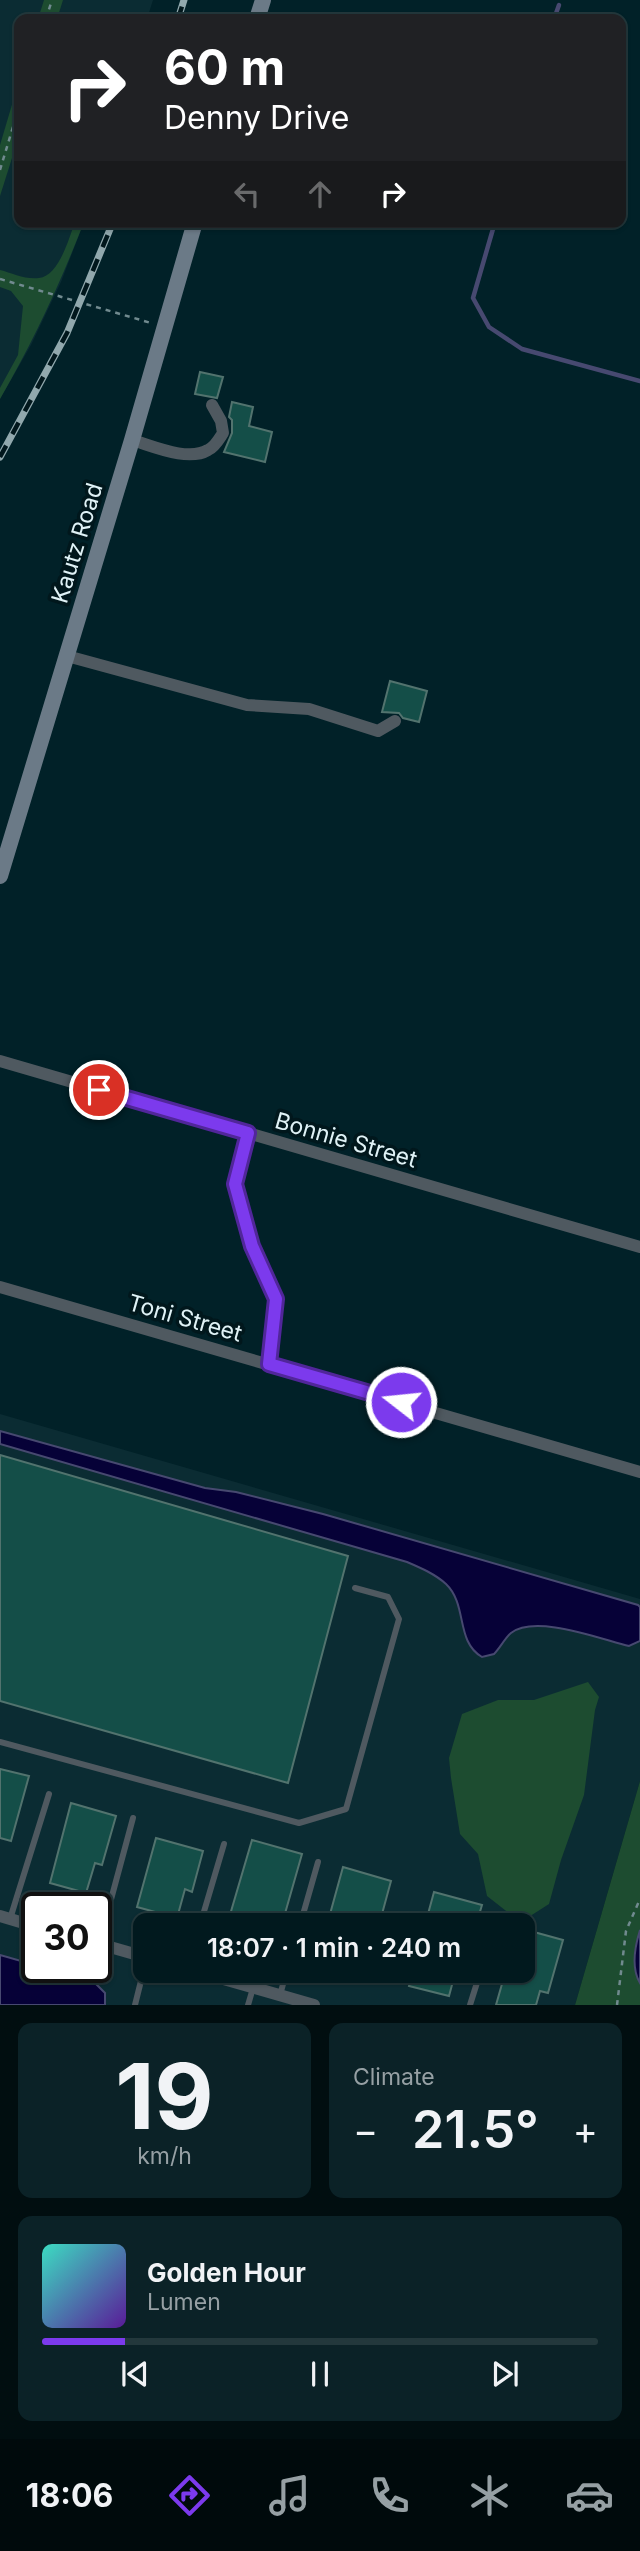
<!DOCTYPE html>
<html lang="en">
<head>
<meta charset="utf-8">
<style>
	body { margin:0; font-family:Inter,sans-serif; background:#0b2227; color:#f1f3f6; height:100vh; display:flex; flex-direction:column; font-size:26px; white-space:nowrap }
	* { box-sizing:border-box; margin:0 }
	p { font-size:23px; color:#96a0a4 }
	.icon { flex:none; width:38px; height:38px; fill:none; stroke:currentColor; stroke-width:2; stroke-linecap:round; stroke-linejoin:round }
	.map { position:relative; height:2005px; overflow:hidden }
	.side { display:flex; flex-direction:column; gap:18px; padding:18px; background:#010e10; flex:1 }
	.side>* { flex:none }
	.hud { position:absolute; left:14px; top:14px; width:612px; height:214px; border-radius:14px; box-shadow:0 2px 5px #0004,0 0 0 2px #23383c; background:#202124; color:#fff; overflow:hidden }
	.speed { position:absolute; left:21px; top:1892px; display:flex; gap:14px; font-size:35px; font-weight:700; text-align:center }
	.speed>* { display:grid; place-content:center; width:91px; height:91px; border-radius:50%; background:#01191e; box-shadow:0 2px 5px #0004,0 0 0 2px #23383c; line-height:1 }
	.speed .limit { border:4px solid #111; border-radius:10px; background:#fff; color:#111 }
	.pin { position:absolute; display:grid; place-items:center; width:60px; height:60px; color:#fff; margin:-30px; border:4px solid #fff; border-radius:50%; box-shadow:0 2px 7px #0007 }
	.me { position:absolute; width:77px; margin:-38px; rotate:286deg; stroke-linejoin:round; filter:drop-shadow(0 0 5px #0008) }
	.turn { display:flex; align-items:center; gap:24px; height:147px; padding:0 35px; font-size:32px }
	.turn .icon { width:91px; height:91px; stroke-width:2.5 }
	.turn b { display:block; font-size:49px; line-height:60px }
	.lanes { display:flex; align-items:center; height:66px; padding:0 35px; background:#0003; justify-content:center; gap:35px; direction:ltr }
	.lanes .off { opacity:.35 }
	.big { font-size:52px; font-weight:600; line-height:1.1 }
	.side .widget { flex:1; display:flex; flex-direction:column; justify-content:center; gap:10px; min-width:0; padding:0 24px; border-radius:14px; background:#0b2227 }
	.side .dial { align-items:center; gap:0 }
	.dial b { font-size:91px; line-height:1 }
	.song { display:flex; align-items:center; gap:21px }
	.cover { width:84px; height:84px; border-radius:10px; background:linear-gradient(135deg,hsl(170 70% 55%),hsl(270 70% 35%)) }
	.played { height:7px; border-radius:4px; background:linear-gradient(90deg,#7c3aed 15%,#23383c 15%) }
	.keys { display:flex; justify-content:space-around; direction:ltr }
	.heat { display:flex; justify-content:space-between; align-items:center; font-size:38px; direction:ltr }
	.side .tiles { flex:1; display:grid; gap:18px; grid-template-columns:1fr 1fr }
	.widget:last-child { grid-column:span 2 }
	.trip { position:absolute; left:133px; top:1913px; width:402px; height:70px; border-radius:14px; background:#01191e; box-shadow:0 2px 5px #0004,0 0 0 2px #23383c; font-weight:600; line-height:70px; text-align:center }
	.menu { display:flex; height:112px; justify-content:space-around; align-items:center; background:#000a0c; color:#96a0a4 }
	.menu .icon { width:49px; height:49px }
	.menu .current { color:#7c3aed }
	.menu b { font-size:32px; color:#f1f3f6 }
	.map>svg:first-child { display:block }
	.built { fill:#0b2c33; fill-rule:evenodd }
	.green { fill:#1d4c30 }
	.water { fill:#060137; stroke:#474970; stroke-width:2 }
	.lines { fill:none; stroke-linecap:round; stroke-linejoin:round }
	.stream { stroke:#474970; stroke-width:4.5 }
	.building { fill:#144e48; stroke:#52736e; stroke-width:2 }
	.path { stroke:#718a8f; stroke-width:2.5; stroke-dasharray:5 5; stroke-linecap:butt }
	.lane { stroke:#4f5960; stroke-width:6 }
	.street { stroke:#4f5960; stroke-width:12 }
	.secondary { stroke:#6b7a87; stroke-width:16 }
	.rail-casing { stroke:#91a8ad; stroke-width:7 }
	.rail { stroke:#01171c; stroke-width:4.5; stroke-dasharray:13; stroke-linecap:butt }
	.route-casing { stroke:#51269a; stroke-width:18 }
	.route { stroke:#7c3aed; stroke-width:12 }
	.labels { text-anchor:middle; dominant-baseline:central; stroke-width:7; stroke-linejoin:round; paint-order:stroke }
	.street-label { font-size:23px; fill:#e0f2f6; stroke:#01171c }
</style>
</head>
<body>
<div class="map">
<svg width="640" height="2005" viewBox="0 0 640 2005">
	<rect width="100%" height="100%" fill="#012128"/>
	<g class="built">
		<polygon points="0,0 153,0 147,19 19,19 19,222 84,222 61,282 31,345 0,399"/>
		<path d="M0,1414L640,1599V1781L575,2005H0ZM37,1908H96V1967H37ZM145,1925H523V1970H145Z"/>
	</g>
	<g class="green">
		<polygon points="44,0 63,0 57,19 38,19"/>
		<polygon points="19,81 19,136 0,196 0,145"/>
		<path d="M75,222H84C60,284 33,342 0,399V388L18,355L23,306L11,291L0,287V270C12,273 26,280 39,278C59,276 69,238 75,222Z"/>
		<polygon points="588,1682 599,1697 595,1710 584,1795 561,1860 549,1904 524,1920 514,1917 487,1896 478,1854 460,1834 451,1778 449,1758 462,1714 498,1700 534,1700"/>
		<polygon points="640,1781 640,2005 575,2005"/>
	</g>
	<g class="water">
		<path d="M0,1431L205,1488L236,1492L323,1514L638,1605L640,1607V1641L629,1646C600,1639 535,1614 511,1633C505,1638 500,1648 494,1654L482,1657C455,1641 468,1605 446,1584C435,1574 421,1568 407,1562L0,1444Z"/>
		<path d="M640,1930V1983C631,1968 635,1946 640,1930Z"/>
		<polygon points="0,1955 94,1982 105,1993 105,2005 0,2005"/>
	</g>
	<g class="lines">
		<g class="stream">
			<polyline points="554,19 559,5"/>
			<polyline points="495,222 473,298 489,327 522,349 640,381"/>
		</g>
	</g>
	<g class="building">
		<polygon points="200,372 223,377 217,398 195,394"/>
		<polygon points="232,402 253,407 249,426 272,432 265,462 224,452 232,433 232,420 229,417"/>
		<polygon points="390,681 427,691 419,722 403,718 399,713 382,712"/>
		<polygon points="0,1455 348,1556 288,1783 0,1701"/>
		<polygon points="0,1769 29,1776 11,1841 0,1838"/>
		<polygon points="71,1803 116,1816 102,1865 95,1863 86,1893 50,1883"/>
		<polygon points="156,1838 203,1851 192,1892 185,1889 177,1918 137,1907"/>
		<polygon points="252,1840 302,1854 284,1917 276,1915 273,1925 227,1925"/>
		<polygon points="343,1867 391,1881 379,1925 327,1925"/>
		<polygon points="434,1892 482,1905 476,1925 425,1925"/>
		<polygon points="523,1929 563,1940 548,1993 540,1991 536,2005 496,2005 506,1970 523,1970"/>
		<polygon points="413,1970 456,1970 449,1996 409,1986"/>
	</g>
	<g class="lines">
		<g class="path">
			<polyline points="46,19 52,0"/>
			<polyline points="0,170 19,107"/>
			<polyline points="0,279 151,323"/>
			<polyline points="617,2005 626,1931 640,1899"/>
		</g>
		<g class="lane">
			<polyline points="0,1742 299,1823 346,1809 399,1619 388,1597 355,1588"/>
			<polyline points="10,1919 49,1794"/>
			<polyline points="200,1925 224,1844"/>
			<polyline points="300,1925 318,1862"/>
			<polyline points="99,1944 133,1818"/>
			<polyline points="280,1995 287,1970"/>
			<polyline points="135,2005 145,1965"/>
			<polyline points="248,2005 253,1988"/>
			<polyline points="470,2005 481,1970"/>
		</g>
		<g class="street">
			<path d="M132,440C153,446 188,462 208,450C215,447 219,439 223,433L221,421L212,405"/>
			<polyline points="67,656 247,705 309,709 378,731 395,721"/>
			<polyline points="0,1061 640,1247"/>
			<polyline points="248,1134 235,1184 252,1246 276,1299 269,1364"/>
			<polyline points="0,1287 640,1472"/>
			<polyline points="0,1916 37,1927"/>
			<polyline points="96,1943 145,1957"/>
			<polyline points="192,1970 314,2005"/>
		</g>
		<g class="secondary">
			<polyline points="257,19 263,0"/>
			<polyline points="0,876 132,440 195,222"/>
		</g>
		<defs>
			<g id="rail">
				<polyline points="178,19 184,0"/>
				<polyline points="0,457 67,333 113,222"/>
			</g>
		</defs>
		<use href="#rail" class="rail-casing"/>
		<use href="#rail" class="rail"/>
	</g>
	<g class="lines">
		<defs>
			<polyline id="route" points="99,1090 248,1133 235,1184 252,1246 276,1299 269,1364 401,1402"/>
		</defs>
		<use href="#route" class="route-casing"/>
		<use href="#route" class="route"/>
	</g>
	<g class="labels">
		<g class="street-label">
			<text transform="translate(77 543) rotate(-73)">Kautz Road</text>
			<text transform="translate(346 1140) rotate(16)">Bonnie Street</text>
			<text transform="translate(185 1318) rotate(16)">Toni Street</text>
		</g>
	</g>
</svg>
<div class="speed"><div class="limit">30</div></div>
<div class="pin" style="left:99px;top:1090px;background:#d93025"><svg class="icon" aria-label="arrive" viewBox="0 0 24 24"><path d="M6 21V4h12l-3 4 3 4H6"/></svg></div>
<svg class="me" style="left:401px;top:1402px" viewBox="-20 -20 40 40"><circle r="17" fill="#7c3aed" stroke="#fff" stroke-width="3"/><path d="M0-11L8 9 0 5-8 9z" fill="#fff"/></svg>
<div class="trip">18:07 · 1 min · 240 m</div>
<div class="hud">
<div class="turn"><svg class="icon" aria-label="right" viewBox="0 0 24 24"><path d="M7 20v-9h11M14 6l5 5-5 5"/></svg><div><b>60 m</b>Denny Drive</div></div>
<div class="lanes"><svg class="icon off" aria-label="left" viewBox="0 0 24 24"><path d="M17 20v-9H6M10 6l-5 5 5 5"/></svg><svg class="icon off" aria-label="ahead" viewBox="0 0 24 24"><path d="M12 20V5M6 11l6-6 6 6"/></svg><svg class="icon" aria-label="right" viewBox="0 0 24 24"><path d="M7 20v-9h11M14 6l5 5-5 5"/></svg></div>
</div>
</div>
<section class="side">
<div class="tiles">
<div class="widget dial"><b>19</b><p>km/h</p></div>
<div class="widget"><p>Climate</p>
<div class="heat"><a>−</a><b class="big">21.5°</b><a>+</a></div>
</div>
<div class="widget">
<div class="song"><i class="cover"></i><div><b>Golden Hour</b><p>Lumen</p></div></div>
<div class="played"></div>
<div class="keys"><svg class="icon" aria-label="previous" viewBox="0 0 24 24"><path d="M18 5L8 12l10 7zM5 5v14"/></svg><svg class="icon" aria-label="pause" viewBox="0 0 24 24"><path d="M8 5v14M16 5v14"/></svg><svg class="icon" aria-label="next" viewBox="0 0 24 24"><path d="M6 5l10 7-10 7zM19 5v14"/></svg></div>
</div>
</div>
</section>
<nav class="menu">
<b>18:06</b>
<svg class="icon current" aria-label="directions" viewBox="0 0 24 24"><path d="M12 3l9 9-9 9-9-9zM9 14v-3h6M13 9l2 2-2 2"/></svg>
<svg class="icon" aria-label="music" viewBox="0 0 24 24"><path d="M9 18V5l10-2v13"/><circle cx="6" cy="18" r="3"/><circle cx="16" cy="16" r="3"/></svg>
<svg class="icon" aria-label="phone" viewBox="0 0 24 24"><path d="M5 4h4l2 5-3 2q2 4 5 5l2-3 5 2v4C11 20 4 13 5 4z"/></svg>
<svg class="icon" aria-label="climate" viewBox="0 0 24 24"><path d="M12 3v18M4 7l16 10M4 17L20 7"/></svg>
<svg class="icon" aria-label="car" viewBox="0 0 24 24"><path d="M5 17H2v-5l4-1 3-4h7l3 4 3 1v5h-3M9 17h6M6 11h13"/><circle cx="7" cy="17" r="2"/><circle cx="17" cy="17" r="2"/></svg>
</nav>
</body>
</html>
